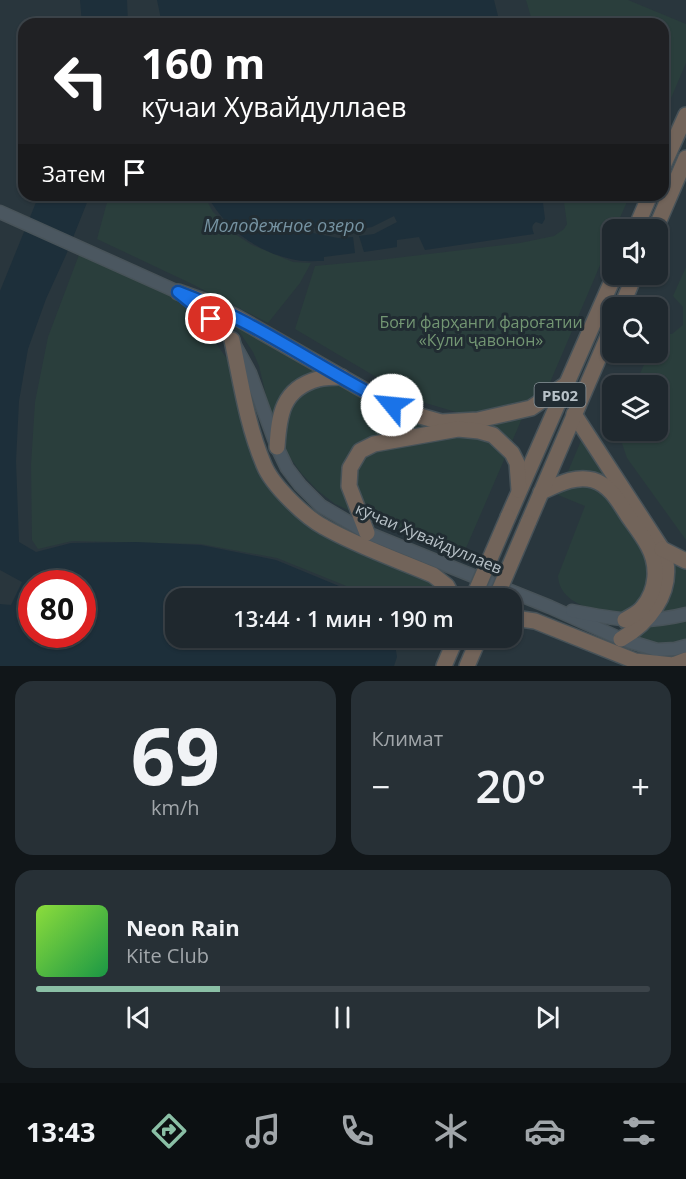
<!DOCTYPE html>
<html lang="ru">
<head>
<meta charset="utf-8">
<style>
	body { margin:0; font-family:"Open Sans",sans-serif; background:#273036; color:#f1f3f6; height:100vh; display:flex; flex-direction:column; font-size:22px; white-space:nowrap }
	* { box-sizing:border-box; margin:0 }
	p { font-size:20px; color:#a1a6aa }
	.icon { flex:none; width:33px; height:33px; fill:none; stroke:currentColor; stroke-width:2; stroke-linecap:round; stroke-linejoin:round }
	.map { position:relative; height:666px; overflow:hidden }
	.sheet { display:flex; flex-direction:column; gap:15px; padding:15px; background:#111619; flex:1 }
	.sheet>* { flex:none }
	.hud { position:absolute; left:18px; top:18px; width:651px; height:183px; border-radius:18px; box-shadow:0 2px 4px #0004,0 0 0 2px #3c444a; background:#202124; color:#fff; overflow:hidden }
	.buttons { position:absolute; left:602px; top:219px; display:grid; gap:12px }
	.buttons a { display:grid; place-items:center; width:66px; height:66px; border-radius:12px; background:#1f282e; box-shadow:0 2px 4px #0004,0 0 0 2px #3c444a; font-size:30px }
	.speed { position:absolute; left:18px; top:570px; display:flex; gap:12px; font-size:30px; font-weight:700; text-align:center }
	.speed>* { display:grid; place-content:center; width:78px; height:78px; border-radius:50%; background:#1f282e; box-shadow:0 2px 4px #0004,0 0 0 2px #3c444a; line-height:1 }
	.speed .limit { border:9px solid #d22; background:#fff; color:#111 }
	.pin { position:absolute; display:grid; place-items:center; width:51px; height:51px; color:#fff; margin:-26px; border:3px solid #fff; border-radius:50%; box-shadow:0 2px 6px #0007 }
	.me { position:absolute; width:66px; margin:-33px; rotate:298deg; stroke-linejoin:round; filter:drop-shadow(0 0 4px #0008) }
	.turn { display:flex; align-items:center; gap:21px; height:126px; padding:0 24px; font-size:27px }
	.turn .icon { width:78px; height:78px; stroke-width:2.5 }
	.turn b { display:block; font-size:42px; line-height:51px }
	.then { display:flex; align-items:center; height:57px; padding:0 24px; background:#0003; gap:12px; font-size:22px }
	.big { font-size:45px; font-weight:600; line-height:1.1 }
	.sheet .tile { flex:1; display:flex; flex-direction:column; justify-content:center; gap:9px; min-width:0; padding:0 21px; border-radius:18px; background:#273036 }
	.sheet .dial { align-items:center; gap:0 }
	.dial b { font-size:78px; line-height:1 }
	.song { display:flex; align-items:center; gap:18px }
	.cover { width:72px; height:72px; border-radius:9px; background:linear-gradient(135deg,hsl(90 70% 55%),hsl(140 70% 35%)) }
	.played { height:6px; border-radius:3px; background:linear-gradient(90deg,#8abfa5 30%,#3c444a 30%) }
	.keys { display:flex; justify-content:space-around; direction:ltr }
	.heat { display:flex; justify-content:space-between; align-items:center; font-size:33px; direction:ltr }
	.sheet .tiles { flex:1; display:grid; gap:15px; grid-template-columns:1fr 1fr }
	.tile:last-child { grid-column:span 2 }
	.trip { position:absolute; left:165px; top:588px; width:357px; height:60px; border-radius:18px; background:#1f282e; box-shadow:0 2px 4px #0004,0 0 0 2px #3c444a; font-weight:600; line-height:60px; text-align:center }
	.tabs { display:flex; height:96px; justify-content:space-around; align-items:center; background:#0c1012; color:#a1a6aa }
	.tabs .icon { width:42px; height:42px }
	.tabs .on { color:#8abfa5 }
	.tabs b { font-size:27px; color:#f1f3f6 }
	.map>svg:first-child { display:block }
	.green { fill:#2a3e3c }
	.water { fill:#1d2f3a; fill-rule:evenodd }
	.lines { fill:none; stroke-linecap:round; stroke-linejoin:round }
	.secondary-casing { stroke:#485359; stroke-width:15 }
	.highway-casing { stroke:#475258; stroke-width:18 }
	.secondary { stroke:#4b5760; stroke-width:12 }
	.highway { stroke:#72645a; stroke-width:15 }
	.highway-bridge-casing { stroke:#475258; stroke-width:18; stroke-linecap:butt }
	.highway-bridge { stroke:#72645a; stroke-width:15 }
	.route-casing { stroke:#114b97; stroke-width:15 }
	.route { stroke:#1a73e8; stroke-width:10 }
	.labels { text-anchor:middle; dominant-baseline:central; stroke-width:6; stroke-linejoin:round; paint-order:stroke }
	.shield { fill:#212c32; stroke:#8b959b; stroke-width:1.5 }
	.shield-label { font-size:15px; font-weight:bold; fill:#b8c2c8 }
	.park-label { font-size:16px; fill:#739673; stroke:#212c32 }
	.street-label { font-size:16px; fill:#b8c2c8; stroke:#212c32 }
	.water-label { font-size:18px; font-style:italic; fill:#7693a2; stroke:#212c32 }
</style>
</head>
<body>
<div class="map">
<svg width="686" height="666" viewBox="0 0 686 666">
	<rect width="100%" height="100%" fill="#29363d"/>
	<g class="green">
		<polygon points="526,0 628,0 686,24 686,63 663,117 663,24 533,24"/>
		<polygon points="109,195 204,195 213,212 235,234 252,245 293,262 311,263 300,283 268,323 190,283 97,239"/>
		<polygon points="563,195 630,195 615,229 612,230 612,237 540,406 475,414 459,413 439,407 415,400 295,329 315,266 379,260 520,243 554,236 564,229 567,224"/>
		<polygon points="80,252 147,282 189,304 203,322 213,339 230,363 264,467 301,512 432,577 450,598 376,598 277,558 201,544 72,541 38,549 32,540 31,465 35,402 48,337"/>
		<polygon points="686,267 686,540 627,458 619,434 620,431 657,430 657,386 635,385 649,353 657,352 657,333 672,334 683,325 683,307 673,296"/>
		<polygon points="227,319 408,415 523,416 463,555 383,526 335,504 317,490 301,473 286,452 269,408 259,366 253,352 236,327"/>
		<path d="M583,436L657,554L638,615C613,613 560,611 558,576L585,506L558,495Z"/>
		<polygon points="670,560 686,566 686,609 656,615"/>
		<polygon points="686,620 686,643 661,646 633,638 642,634 655,624"/>
	</g>
	<g class="water">
		<polygon points="80,0 127,0 128,24 82,24"/>
		<polygon points="157,0 494,0 500,24 162,24"/>
		<path d="M39,195H90L66,255L46,299L28,349L19,401L16,461L19,542L36,552L71,543L136,542L201,545L276,560L368,598H176V638H394L397,657L394,666H0V604L11,605L22,582L0,570V291ZM32,584H82V634H32Z"/>
		<path d="M207,195H542L545,219L542,224L536,222C531,225 532,229 534,234L425,250L419,237L397,240V247L364,252L359,236L374,234L397,222L394,216L372,227L338,233L314,228L313,233L338,238L353,237L355,253L324,257V261C313,261 302,262 291,259C255,251 224,227 207,195Z"/>
	</g>
	<g class="lines">
		<defs>
			<g id="secondary">
				<polyline points="0,212 178,292 211,319 232,340 250,373 277,447 287,468 300,485 321,506 367,533 550,607 621,639 657,650 675,649 686,646"/>
				<path d="M572,611C613,619 644,625 686,614"/>
			</g>
			<g id="highway">
				<polyline points="663,166 686,115"/>
				<polyline points="635,230 650,195"/>
				<polyline points="655,230 686,158"/>
				<polyline points="178,292 206,302 236,317 378,398 406,412 441,422 478,420 531,408 565,385"/>
				<polyline points="621,308 635,274"/>
				<path d="M232,340C241,382 247,425 264,465C272,485 305,517 324,527C357,546 398,560 433,575L447,586L453,598"/>
				<path d="M574,414L662,549C663,553 665,558 666,562C671,595 648,624 621,639"/>
				<path d="M277,447C279,415 282,389 318,379C326,377 335,377 342,377"/>
				<path d="M541,492C557,485 575,475 593,480C610,485 619,502 628,516C635,526 643,536 648,546C659,566 657,590 643,607C639,613 631,616 625,620"/>
				<polyline points="508,517 615,274"/>
				<polyline points="528,523 612,327"/>
				<polyline points="367,533 349,486 350,468 360,451 374,444 458,429 479,431 493,435 512,453 517,463 519,490"/>
				<polyline points="662,549 686,561"/>
				<polyline points="512,620 521,619 535,621 635,661 673,665 686,660"/>
				<polyline points="444,666 456,638"/>
				<polyline points="467,666 479,638"/>
			</g>
		</defs>
		<use href="#secondary" class="secondary-casing"/>
		<use href="#highway" class="highway-casing"/>
		<use href="#secondary" class="secondary"/>
		<use href="#highway" class="highway"/>
		<defs>
			<g id="highway-bridge">
				<polyline points="473,598 508,517"/>
				<polyline points="496,598 528,523"/>
			</g>
		</defs>
		<use href="#highway-bridge" class="highway-bridge-casing"/>
		<use href="#highway-bridge" class="highway-bridge"/>
	</g>
	<g class="lines">
		<defs>
			<path id="route" d="M211,319L178,292C254,320 320,369 392,405"/>
		</defs>
		<use href="#route" class="route-casing"/>
		<use href="#route" class="route"/>
	</g>
	<g class="labels">
		<rect class="shield" x="534.5" y="383" width="51" height="24" rx="4.5"/>
		<g class="shield-label">
			<text x="560" y="395">РБ02</text>
		</g>
		<g class="park-label">
			<text x="481" y="322">Боғи фарҳанги фароғатии<tspan x="481" dy="18">«Кули ҷавонон»</tspan></text>
		</g>
		<g class="street-label">
			<text transform="translate(429 538) rotate(23)">кӯчаи Хувайдуллаев</text>
		</g>
		<g class="water-label">
			<text x="284" y="225">Молодежное озеро</text>
		</g>
	</g>
</svg>
<div class="buttons">
<a><svg class="icon" aria-label="sound" viewBox="0 0 24 24"><path d="M4 9h4l5-4v14l-5-4H4zM17 9q2 3 0 6"/></svg></a>
<a><svg class="icon" aria-label="search" viewBox="0 0 24 24"><circle cx="10" cy="10" r="6"/><path d="M15 15l6 6"/></svg></a>
<a><svg class="icon" aria-label="layers" viewBox="0 0 24 24"><path d="M12 4l9 5-9 5-9-5zM3 14l9 5 9-5"/></svg></a>
</div>
<div class="speed"><div class="limit">80</div></div>
<div class="pin" style="left:211px;top:319px;background:#d93025"><svg class="icon" aria-label="arrive" viewBox="0 0 24 24"><path d="M6 21V4h12l-3 4 3 4H6"/></svg></div>
<svg class="me" style="left:392px;top:405px" viewBox="-20 -20 40 40"><circle r="19" fill="#fff"/><path d="M0-13L10 11 0 6-10 11z" fill="#1a73e8"/></svg>
<div class="trip">13:44 · 1 мин · 190 m</div>
<div class="hud">
<div class="turn"><svg class="icon" aria-label="left" viewBox="0 0 24 24"><path d="M17 20v-9H6M10 6l-5 5 5 5"/></svg><div><b>160 m</b>кӯчаи Хувайдуллаев</div></div>
<div class="then">Затем<svg class="icon" aria-label="arrive" viewBox="0 0 24 24"><path d="M6 21V4h12l-3 4 3 4H6"/></svg></div>
</div>
</div>
<section class="sheet">
<div class="tiles">
<div class="tile dial"><b>69</b><p>km/h</p></div>
<div class="tile"><p>Климат</p>
<div class="heat"><a>−</a><b class="big">20°</b><a>+</a></div>
</div>
<div class="tile">
<div class="song"><i class="cover"></i><div><b>Neon Rain</b><p>Kite Club</p></div></div>
<div class="played"></div>
<div class="keys"><svg class="icon" aria-label="previous" viewBox="0 0 24 24"><path d="M18 5L8 12l10 7zM5 5v14"/></svg><svg class="icon" aria-label="pause" viewBox="0 0 24 24"><path d="M8 5v14M16 5v14"/></svg><svg class="icon" aria-label="next" viewBox="0 0 24 24"><path d="M6 5l10 7-10 7zM19 5v14"/></svg></div>
</div>
</div>
</section>
<nav class="tabs">
<b>13:43</b>
<svg class="icon on" aria-label="directions" viewBox="0 0 24 24"><path d="M12 3l9 9-9 9-9-9zM9 14v-3h6M13 9l2 2-2 2"/></svg>
<svg class="icon" aria-label="music" viewBox="0 0 24 24"><path d="M9 18V5l10-2v13"/><circle cx="6" cy="18" r="3"/><circle cx="16" cy="16" r="3"/></svg>
<svg class="icon" aria-label="phone" viewBox="0 0 24 24"><path d="M5 4h4l2 5-3 2q2 4 5 5l2-3 5 2v4C11 20 4 13 5 4z"/></svg>
<svg class="icon" aria-label="climate" viewBox="0 0 24 24"><path d="M12 3v18M4 7l16 10M4 17L20 7"/></svg>
<svg class="icon" aria-label="car" viewBox="0 0 24 24"><path d="M5 17H2v-5l4-1 3-4h7l3 4 3 1v5h-3M9 17h6M6 11h13"/><circle cx="7" cy="17" r="2"/><circle cx="17" cy="17" r="2"/></svg>
<svg class="icon" aria-label="filters" viewBox="0 0 24 24"><path d="M4 7h16M4 17h16"/><circle cx="9" cy="7" r="2"/><circle cx="15" cy="17" r="2"/></svg>
</nav>
</body>
</html>
